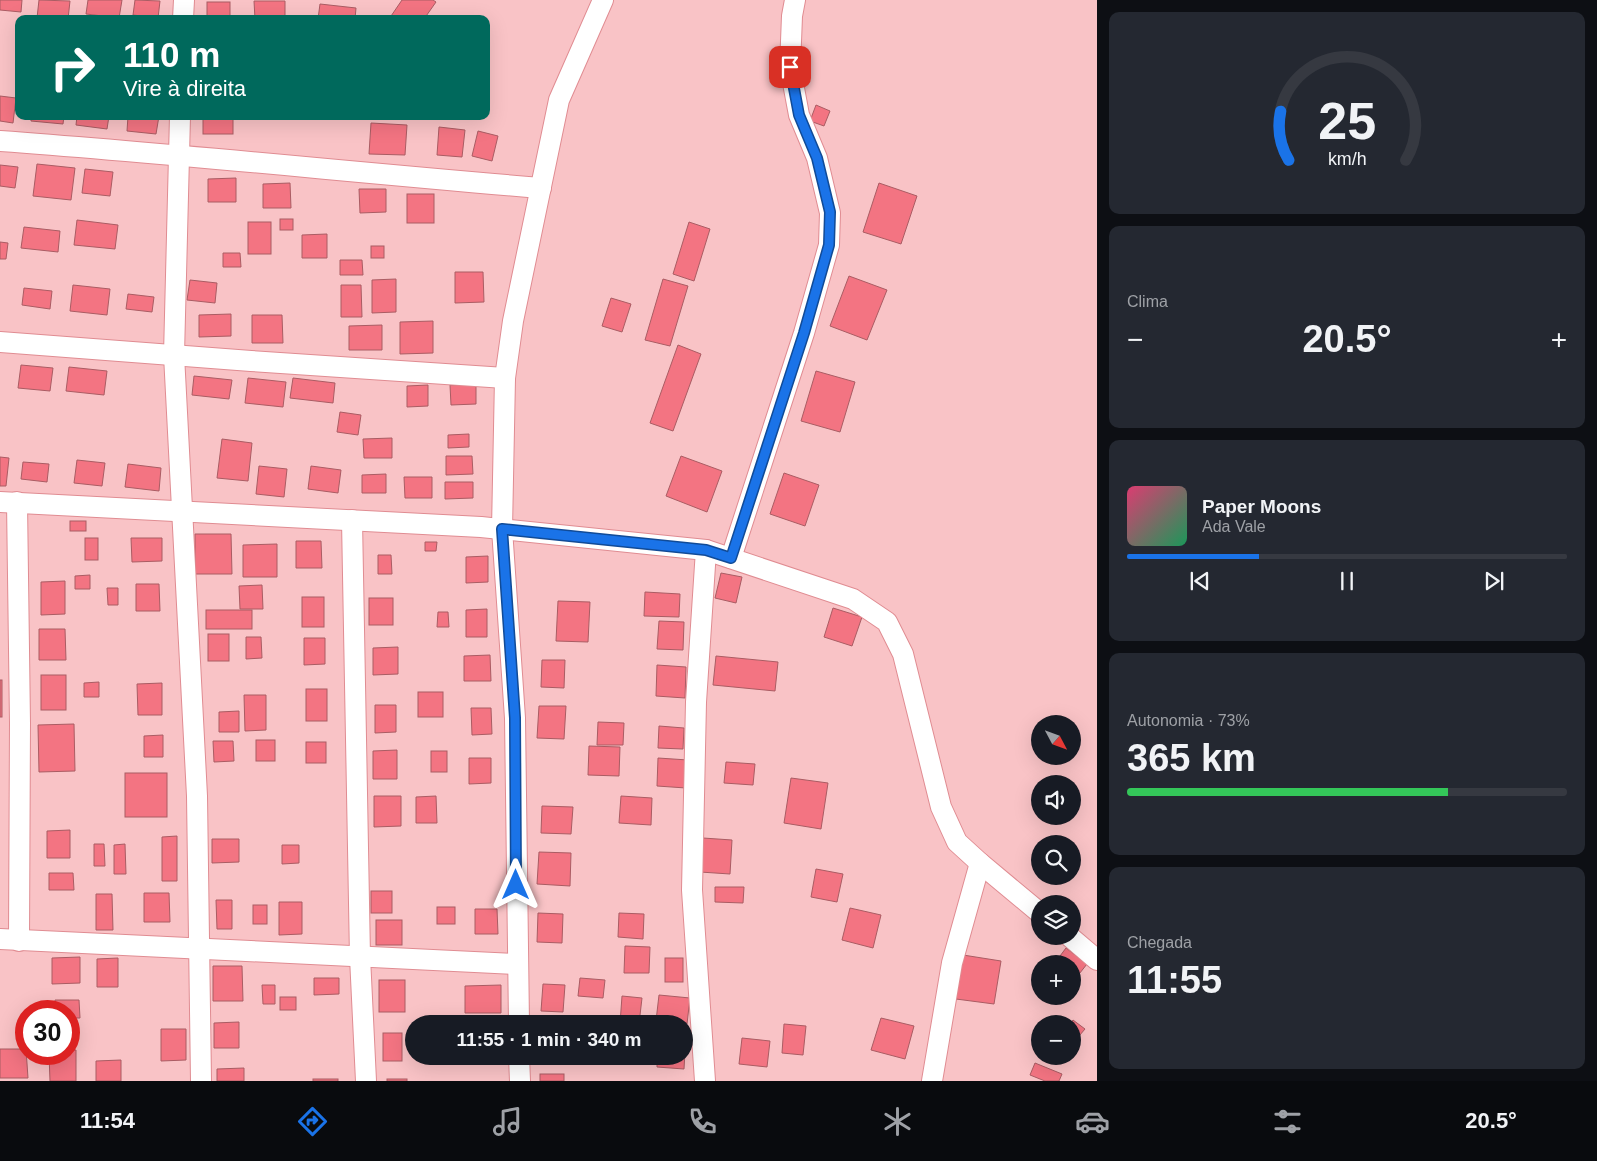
<!DOCTYPE html>
<html lang="pt">
<head>
<meta charset="utf-8">
<style>
	body { margin:0; font-family:Arial,sans-serif; background:#242831; color:#f1f3f6; height:100vh; display:flex; flex-direction:column; font-size:19px; white-space:nowrap }
	* { box-sizing:border-box; margin:0 }
	p { font-size:16px; color:#9ea1a6 }
	.icon { flex:none; width:28px; height:28px; fill:none; stroke:currentColor; stroke-width:2; stroke-linecap:round; stroke-linejoin:round }
	.map { position:relative; flex:1; overflow:hidden }
	.drawer { display:flex; flex-direction:column; gap:12px; padding:12px; background:#0d0f14; width:500px }
	.drawer>* { flex:none }
	.hud { position:absolute; left:15px; top:15px; width:475px; height:105px; border-radius:10px; box-shadow:0 5px 20px #0002; background:#00695c; color:#fff; overflow:hidden }
	.needle { width:32px; rotate:131deg }
	.buttons { position:absolute; left:1031px; top:715px; display:grid; gap:10px }
	.buttons a { display:grid; place-items:center; width:50px; height:50px; border-radius:50%; background:#171b24; box-shadow:0 5px 20px #0002; font-size:25px }
	.speed { position:absolute; left:15px; top:1000px; display:flex; gap:10px; font-size:25px; font-weight:700; text-align:center }
	.speed>* { display:grid; place-content:center; width:65px; height:65px; border-radius:50%; background:#171b24; box-shadow:0 5px 20px #0002; line-height:1 }
	.speed .limit { border:8px solid #d22; background:#fff; color:#111 }
	.pin { position:absolute; display:grid; place-items:center; width:42px; height:42px; color:#fff; margin:-21px; border-radius:10px; box-shadow:0 2px 8px #0006 }
	.me { position:absolute; width:55px; margin:-28px; rotate:0deg; stroke-linejoin:round; filter:drop-shadow(0 0 4px #0008) }
	.turn { display:flex; align-items:center; gap:18px; height:105px; padding:0 25px; font-size:22px }
	.turn .icon { width:65px; height:65px; stroke-width:2.5 }
	.turn b { display:block; font-size:35px; line-height:42px }
	.big { font-size:38px; font-weight:700; line-height:1.1 }
	.drawer .tile { flex:1; display:flex; flex-direction:column; justify-content:center; gap:8px; min-width:0; padding:0 18px; border-radius:10px; background:#242831 }
	.drawer .dial { align-items:center; gap:0 }
	.dial svg { height:130px; overflow:visible; fill:none; stroke:#363941; stroke-width:7; stroke-linecap:round; text-anchor:middle }
	.dial text { fill:#f1f3f6; stroke:none }
	.song { display:flex; align-items:center; gap:15px }
	.cover { width:60px; height:60px; border-radius:8px; background:linear-gradient(135deg,hsl(340 70% 55%),hsl(150 70% 35%)) }
	.played { height:5px; border-radius:2px; background:linear-gradient(90deg,#1a73e8 30%,#363941 30%) }
	.keys { display:flex; justify-content:space-around; direction:ltr }
	.heat { display:flex; justify-content:space-between; align-items:center; font-size:28px; direction:ltr }
	.charge { height:8px; border-radius:4px; background:linear-gradient(90deg,#34c759 73%,#363941 0) }
	.trip { position:absolute; left:405px; top:1015px; width:288px; height:50px; border-radius:25px; background:#171b24; box-shadow:0 5px 20px #0002; font-weight:700; line-height:50px; text-align:center }
	.menu { display:flex; height:80px; justify-content:space-around; align-items:center; background:#090b0e; color:#9ea1a6 }
	.menu .icon { width:35px; height:35px }
	.menu .on { color:#1a73e8 }
	.menu b { font-size:22px; color:#f1f3f6 }
	main { display:flex; flex:1; min-height:0 }
	.map>svg:first-child { display:block }
	.building { fill:#f37482; stroke:#aa5c63 }
	.lines { fill:none; stroke-linecap:round; stroke-linejoin:round }
	.minor-casing { stroke:#e08c92; stroke-width:22 }
	.minor { stroke:#fff; stroke-width:20 }
	.route-casing { stroke:#114b97; stroke-width:12 }
	.route { stroke:#1a73e8; stroke-width:9 }
</style>
</head>
<body>
<main>
<div class="map">
<svg width="1097" height="1081" viewBox="0 0 1097 1081">
	<rect width="100%" height="100%" fill="#f9c3c6"/>
	<g class="building">
		<polygon points="0,0 22,0 21,12 0,10"/>
		<polygon points="39,0 70,1 68,19 37,18"/>
		<polygon points="88,0 122,0 119,18 86,14"/>
		<polygon points="135,0 160,1 158,18 133,15"/>
		<polygon points="402,0 433,0 436,2 424,19 389,19"/>
		<polygon points="254,1 285,1 285,19 255,19"/>
		<rect x="207" y="2" width="23" height="17"/>
		<polygon points="320,4 356,8 355,19 318,19"/>
		<polygon points="0,96 16,98 13,123 0,121"/>
		<polygon points="816,105 830,111 824,126 810,121"/>
		<polygon points="31,116 64,116 63,124 31,121"/>
		<polygon points="77,116 109,116 107,129 76,125"/>
		<polygon points="128,116 159,116 156,134 127,131"/>
		<rect x="203" y="116" width="30" height="18"/>
		<polygon points="371,123 407,125 405,155 369,154"/>
		<polygon points="439,127 465,130 462,157 437,155"/>
		<polygon points="478,131 498,136 492,161 472,156"/>
		<polygon points="37,164 75,168 71,200 33,196"/>
		<polygon points="0,165 18,167 15,188 0,186"/>
		<polygon points="85,169 113,172 110,196 82,193"/>
		<polygon points="236,178 236,202 208,202 208,179"/>
		<polygon points="290,183 291,208 263,208 263,184"/>
		<polygon points="879,183 917,196 901,244 863,232"/>
		<polygon points="359,189 386,189 386,212 360,213"/>
		<rect x="407" y="194" width="27" height="29"/>
		<rect x="280" y="219" width="13" height="11"/>
		<polygon points="77,220 118,225 115,249 74,245"/>
		<rect x="248" y="222" width="23" height="32"/>
		<polygon points="689,222 710,229 694,281 673,274"/>
		<polygon points="24,227 60,231 58,252 21,248"/>
		<polygon points="327,234 327,258 302,258 302,235"/>
		<polygon points="0,242 8,243 6,259 0,259"/>
		<rect x="371" y="246" width="13" height="12"/>
		<polygon points="223,253 240,253 241,267 223,267"/>
		<polygon points="340,260 362,260 363,275 340,275"/>
		<polygon points="455,272 483,272 484,302 455,303"/>
		<polygon points="849,276 887,290 867,340 830,326"/>
		<polygon points="396,279 396,312 372,313 372,280"/>
		<polygon points="663,279 688,286 670,346 645,340"/>
		<polygon points="190,280 217,283 215,303 187,300"/>
		<polygon points="73,285 110,289 107,315 70,311"/>
		<polygon points="341,285 361,285 362,317 341,317"/>
		<polygon points="24,288 52,291 50,309 22,305"/>
		<polygon points="128,294 154,297 152,312 126,309"/>
		<polygon points="611,298 631,304 622,332 602,326"/>
		<polygon points="231,314 231,336 199,337 199,315"/>
		<polygon points="252,315 282,315 283,343 252,343"/>
		<polygon points="433,321 433,353 400,354 400,322"/>
		<polygon points="382,325 382,350 349,350 349,326"/>
		<polygon points="678,345 701,354 673,431 650,423"/>
		<polygon points="21,365 53,368 50,391 18,388"/>
		<polygon points="69,367 107,371 104,395 66,391"/>
		<polygon points="816,371 855,382 840,432 801,421"/>
		<polygon points="194,376 232,380 229,399 192,395"/>
		<polygon points="248,378 286,382 283,407 245,403"/>
		<polygon points="293,378 335,383 333,403 290,398"/>
		<polygon points="428,385 428,406 407,407 407,386"/>
		<polygon points="450,385 476,385 476,404 451,405"/>
		<polygon points="340,412 361,415 358,435 337,432"/>
		<polygon points="469,434 469,447 448,448 448,435"/>
		<polygon points="392,438 392,458 364,458 363,439"/>
		<polygon points="222,439 252,443 248,481 217,478"/>
		<polygon points="446,456 472,456 473,474 446,475"/>
		<polygon points="681,456 722,471 707,512 666,496"/>
		<polygon points="0,457 9,458 6,486 0,486"/>
		<polygon points="77,460 105,463 102,486 74,483"/>
		<polygon points="23,462 49,464 47,482 21,479"/>
		<polygon points="128,464 161,468 159,491 125,487"/>
		<polygon points="259,466 287,469 284,497 256,494"/>
		<polygon points="311,466 341,470 338,493 308,489"/>
		<polygon points="784,473 819,485 805,526 770,514"/>
		<polygon points="386,474 386,493 362,493 362,475"/>
		<polygon points="404,477 432,477 432,498 405,498"/>
		<polygon points="445,482 473,482 473,498 445,499"/>
		<rect x="70" y="521" width="16" height="10"/>
		<polygon points="195,534 231,534 232,574 195,574"/>
		<rect x="85" y="538" width="13" height="22"/>
		<polygon points="131,538 162,538 162,561 132,562"/>
		<polygon points="296,541 321,541 322,568 296,568"/>
		<polygon points="425,542 437,542 436,551 425,551"/>
		<polygon points="277,544 277,577 243,577 243,545"/>
		<polygon points="378,555 391,555 392,574 378,574"/>
		<polygon points="488,556 488,582 466,583 466,557"/>
		<polygon points="721,573 742,577 736,603 715,598"/>
		<polygon points="90,575 90,589 75,589 75,576"/>
		<polygon points="65,581 65,614 41,615 41,582"/>
		<polygon points="136,584 159,584 160,611 136,611"/>
		<polygon points="262,585 263,609 240,609 239,586"/>
		<polygon points="107,588 118,588 118,605 108,605"/>
		<polygon points="645,592 680,594 679,617 644,616"/>
		<rect x="302" y="597" width="22" height="30"/>
		<rect x="369" y="598" width="24" height="27"/>
		<polygon points="558,601 590,602 588,642 556,641"/>
		<polygon points="833,608 862,617 852,646 824,637"/>
		<polygon points="487,609 487,637 466,637 466,610"/>
		<rect x="206" y="610" width="46" height="19"/>
		<polygon points="438,612 448,612 449,627 437,627"/>
		<polygon points="659,621 684,622 683,650 657,649"/>
		<polygon points="39,629 65,629 66,660 39,660"/>
		<rect x="208" y="634" width="21" height="27"/>
		<polygon points="246,637 261,637 262,658 246,659"/>
		<polygon points="304,638 325,638 325,664 304,665"/>
		<polygon points="398,647 398,674 373,675 373,648"/>
		<polygon points="490,655 491,681 464,681 464,656"/>
		<polygon points="716,656 778,662 775,691 713,685"/>
		<polygon points="542,660 565,660 564,688 541,687"/>
		<polygon points="657,665 686,667 685,698 656,696"/>
		<rect x="41" y="675" width="25" height="35"/>
		<rect x="0" y="680" width="2" height="37"/>
		<polygon points="99,682 99,697 84,697 84,683"/>
		<polygon points="162,683 162,715 138,715 137,684"/>
		<rect x="306" y="689" width="21" height="32"/>
		<rect x="418" y="692" width="25" height="25"/>
		<polygon points="244,695 266,695 266,730 245,731"/>
		<polygon points="375,705 396,705 396,732 375,733"/>
		<polygon points="539,706 566,706 564,739 537,738"/>
		<polygon points="471,708 491,708 492,734 472,735"/>
		<polygon points="239,711 239,732 219,732 219,712"/>
		<polygon points="598,722 624,723 623,745 597,745"/>
		<polygon points="74,724 75,771 39,772 38,725"/>
		<polygon points="659,726 684,728 683,749 658,748"/>
		<polygon points="163,735 163,757 144,757 144,736"/>
		<rect x="256" y="740" width="19" height="21"/>
		<polygon points="213,741 233,741 234,761 214,762"/>
		<rect x="306" y="742" width="20" height="21"/>
		<polygon points="589,746 620,747 619,776 588,775"/>
		<polygon points="397,750 397,779 373,779 373,751"/>
		<rect x="431" y="751" width="16" height="21"/>
		<polygon points="469,758 491,758 491,783 469,784"/>
		<polygon points="658,758 688,760 686,788 657,786"/>
		<polygon points="726,762 755,764 753,785 724,783"/>
		<rect x="125" y="773" width="42" height="44"/>
		<polygon points="791,778 828,783 821,829 784,823"/>
		<polygon points="374,796 401,796 401,826 374,827"/>
		<polygon points="436,796 437,823 416,823 416,797"/>
		<polygon points="621,796 652,798 651,825 619,823"/>
		<polygon points="542,806 573,807 571,834 541,833"/>
		<polygon points="70,830 70,858 47,858 47,831"/>
		<polygon points="177,836 177,881 162,881 162,837"/>
		<polygon points="703,838 732,840 730,874 700,872"/>
		<polygon points="212,839 239,839 239,862 212,863"/>
		<polygon points="94,844 104,844 105,866 94,866"/>
		<polygon points="125,844 126,874 114,874 114,845"/>
		<polygon points="282,845 299,845 299,863 282,864"/>
		<polygon points="539,852 571,853 570,886 537,884"/>
		<polygon points="816,869 843,874 837,902 811,897"/>
		<polygon points="49,873 73,873 74,890 49,890"/>
		<polygon points="715,887 744,887 743,903 715,902"/>
		<rect x="371" y="891" width="21" height="22"/>
		<polygon points="144,893 169,893 170,922 144,922"/>
		<polygon points="96,894 112,894 113,930 96,930"/>
		<polygon points="216,900 232,900 232,929 217,929"/>
		<polygon points="279,902 302,902 302,934 279,935"/>
		<rect x="253" y="905" width="14" height="19"/>
		<rect x="437" y="907" width="18" height="17"/>
		<polygon points="850,908 881,915 873,948 842,940"/>
		<polygon points="475,909 497,909 498,934 475,934"/>
		<polygon points="538,913 563,914 562,943 537,942"/>
		<polygon points="619,913 644,914 643,939 618,937"/>
		<rect x="376" y="920" width="26" height="25"/>
		<polygon points="625,946 650,947 649,973 624,973"/>
		<polygon points="1066,948 1087,964 1072,983 1072,964 1054,964"/>
		<polygon points="963,955 1001,961 994,1004 956,999"/>
		<polygon points="80,957 80,983 52,984 52,958"/>
		<polygon points="118,958 118,987 97,987 97,959"/>
		<rect x="665" y="958" width="18" height="24"/>
		<polygon points="213,966 242,966 243,1001 213,1001"/>
		<polygon points="314,978 339,978 339,994 314,995"/>
		<polygon points="580,978 605,980 603,998 578,996"/>
		<rect x="379" y="980" width="26" height="32"/>
		<polygon points="543,984 565,985 563,1012 541,1011"/>
		<polygon points="262,985 275,985 275,1004 263,1004"/>
		<polygon points="501,985 501,1013 465,1013 465,986"/>
		<polygon points="659,995 690,998 687,1024 656,1021"/>
		<polygon points="622,996 642,998 639,1024 620,1024"/>
		<rect x="280" y="997" width="16" height="13"/>
		<polygon points="55,1000 79,1000 80,1018 69,1018 69,1011 55,1011"/>
		<polygon points="881,1018 914,1026 905,1059 871,1050"/>
		<polygon points="1073,1020 1085,1029 1073,1043 1072,1024 1070,1024"/>
		<polygon points="239,1022 239,1048 214,1048 214,1023"/>
		<polygon points="784,1024 806,1026 803,1055 782,1053"/>
		<polygon points="69,1025 72,1025 73,1041 69,1041"/>
		<polygon points="161,1029 186,1029 186,1060 161,1061"/>
		<rect x="383" y="1033" width="19" height="28"/>
		<polygon points="684,1035 686,1035 684,1069 657,1067 657,1056 684,1056"/>
		<polygon points="742,1038 770,1041 767,1067 739,1064"/>
		<polygon points="0,1049 26,1049 28,1078 0,1078"/>
		<polygon points="69,1050 76,1050 76,1081 50,1081 49,1054 69,1054"/>
		<polygon points="121,1060 121,1081 96,1081 96,1061"/>
		<polygon points="1035,1063 1062,1074 1059,1081 1045,1081 1030,1075"/>
		<polygon points="244,1068 244,1081 217,1081 217,1069"/>
		<rect x="540" y="1074" width="24" height="7"/>
		<rect x="313" y="1079" width="25" height="2"/>
		<rect x="387" y="1079" width="20" height="2"/>
	</g>
	<g class="lines">
		<defs>
			<g id="minor">
				<polyline points="183,19 184,0"/>
				<polyline points="180,116 174,355 197,796 201,1081"/>
				<path d="M0,141C180,154 360,173 541,188"/>
				<polyline points="0,342 251,361 505,378"/>
				<polyline points="0,502 481,527 706,550 853,599 887,622 903,654 941,807 957,842 980,863 1040,913"/>
				<polyline points="17,502 20,723 19,941"/>
				<polyline points="352,520 360,957 366,1081"/>
				<polyline points="731,558 804,333 829,245 830,213 817,158 799,115 790,67 792,16 795,0"/>
				<polyline points="1069,936 1097,960"/>
				<polyline points="0,939 517,964"/>
				<polyline points="519,1024 515,718 502,529 505,378 513,321 559,100 603,0"/>
				<polyline points="519,1056 520,1081"/>
				<polyline points="705,1081 692,890 696,702 706,550"/>
				<polyline points="932,1081 952,963 980,863"/>
			</g>
		</defs>
		<use href="#minor" class="minor-casing"/>
		<use href="#minor" class="minor"/>
	</g>
	<g class="lines">
		<defs>
			<polyline id="route" points="516,885 515,718 502,529 706,550 731,558 804,333 829,245 830,212 817,158 799,115 790,67"/>
		</defs>
		<use href="#route" class="route-casing"/>
		<use href="#route" class="route"/>
	</g>
</svg>
<div class="buttons">
<a><svg class="needle" viewBox="-14 -14 28 28"><path d="M0-13l5 13h-10z" fill="#e53935"/><path d="M0 13l5-13h-10z" fill="#9ea1a6"/></svg></a>
<a><svg class="icon" aria-label="sound" viewBox="0 0 24 24"><path d="M4 9h4l5-4v14l-5-4H4zM17 9q2 3 0 6"/></svg></a>
<a><svg class="icon" aria-label="search" viewBox="0 0 24 24"><circle cx="10" cy="10" r="6"/><path d="M15 15l6 6"/></svg></a>
<a><svg class="icon" aria-label="layers" viewBox="0 0 24 24"><path d="M12 4l9 5-9 5-9-5zM3 14l9 5 9-5"/></svg></a>
<a>+</a>
<a>−</a>
</div>
<div class="speed"><div class="limit">30</div></div>
<div class="pin" style="left:790px;top:67px;background:#d93025"><svg class="icon" aria-label="arrive" viewBox="0 0 24 24"><path d="M6 21V4h12l-3 4 3 4H6"/></svg></div>
<svg class="me" style="left:516px;top:885px" viewBox="-20 -20 40 40"><path d="M0-17L14 15 0 8-14 15z" fill="#1a73e8" stroke="#fff" stroke-width="4"/></svg>
<div class="trip">11:55 · 1 min · 340 m</div>
<div class="hud">
<div class="turn"><svg class="icon" aria-label="right" viewBox="0 0 24 24"><path d="M7 20v-9h11M14 6l5 5-5 5"/></svg><div><b>110 m</b>Vire à direita</div></div>
</div>
</div>
<section class="drawer">
<div class="tile dial"><svg viewBox="0 0 100 80">
<path d="M14 69A42 42 0 1 1 86 69"/>
<path d="M14 69A42 42 0 0 1 9 39" stroke="#1a73e8"/>
<text x="50" y="56" font-size="32" font-weight="700">25</text>
<text x="50" y="72" font-size="11">km/h</text>
</svg></div>
<div class="tile"><p>Clima</p>
<div class="heat"><a>−</a><b class="big">20.5°</b><a>+</a></div>
</div>
<div class="tile">
<div class="song"><i class="cover"></i><div><b>Paper Moons</b><p>Ada Vale</p></div></div>
<div class="played"></div>
<div class="keys"><svg class="icon" aria-label="previous" viewBox="0 0 24 24"><path d="M18 5L8 12l10 7zM5 5v14"/></svg><svg class="icon" aria-label="pause" viewBox="0 0 24 24"><path d="M8 5v14M16 5v14"/></svg><svg class="icon" aria-label="next" viewBox="0 0 24 24"><path d="M6 5l10 7-10 7zM19 5v14"/></svg></div>
</div>
<div class="tile"><p>Autonomia · 73%</p><b class="big">365 km</b><div class="charge"></div></div>
<div class="tile"><p>Chegada</p><b class="big">11:55</b></div>
</section>
</main>
<nav class="menu">
<b>11:54</b>
<svg class="icon on" aria-label="directions" viewBox="0 0 24 24"><path d="M12 3l9 9-9 9-9-9zM9 14v-3h6M13 9l2 2-2 2"/></svg>
<svg class="icon" aria-label="music" viewBox="0 0 24 24"><path d="M9 18V5l10-2v13"/><circle cx="6" cy="18" r="3"/><circle cx="16" cy="16" r="3"/></svg>
<svg class="icon" aria-label="phone" viewBox="0 0 24 24"><path d="M5 4h4l2 5-3 2q2 4 5 5l2-3 5 2v4C11 20 4 13 5 4z"/></svg>
<svg class="icon" aria-label="climate" viewBox="0 0 24 24"><path d="M12 3v18M4 7l16 10M4 17L20 7"/></svg>
<svg class="icon" aria-label="car" viewBox="0 0 24 24"><path d="M5 17H2v-5l4-1 3-4h7l3 4 3 1v5h-3M9 17h6M6 11h13"/><circle cx="7" cy="17" r="2"/><circle cx="17" cy="17" r="2"/></svg>
<svg class="icon" aria-label="filters" viewBox="0 0 24 24"><path d="M4 7h16M4 17h16"/><circle cx="9" cy="7" r="2"/><circle cx="15" cy="17" r="2"/></svg>
<b>20.5°</b>
</nav>
</body>
</html>
